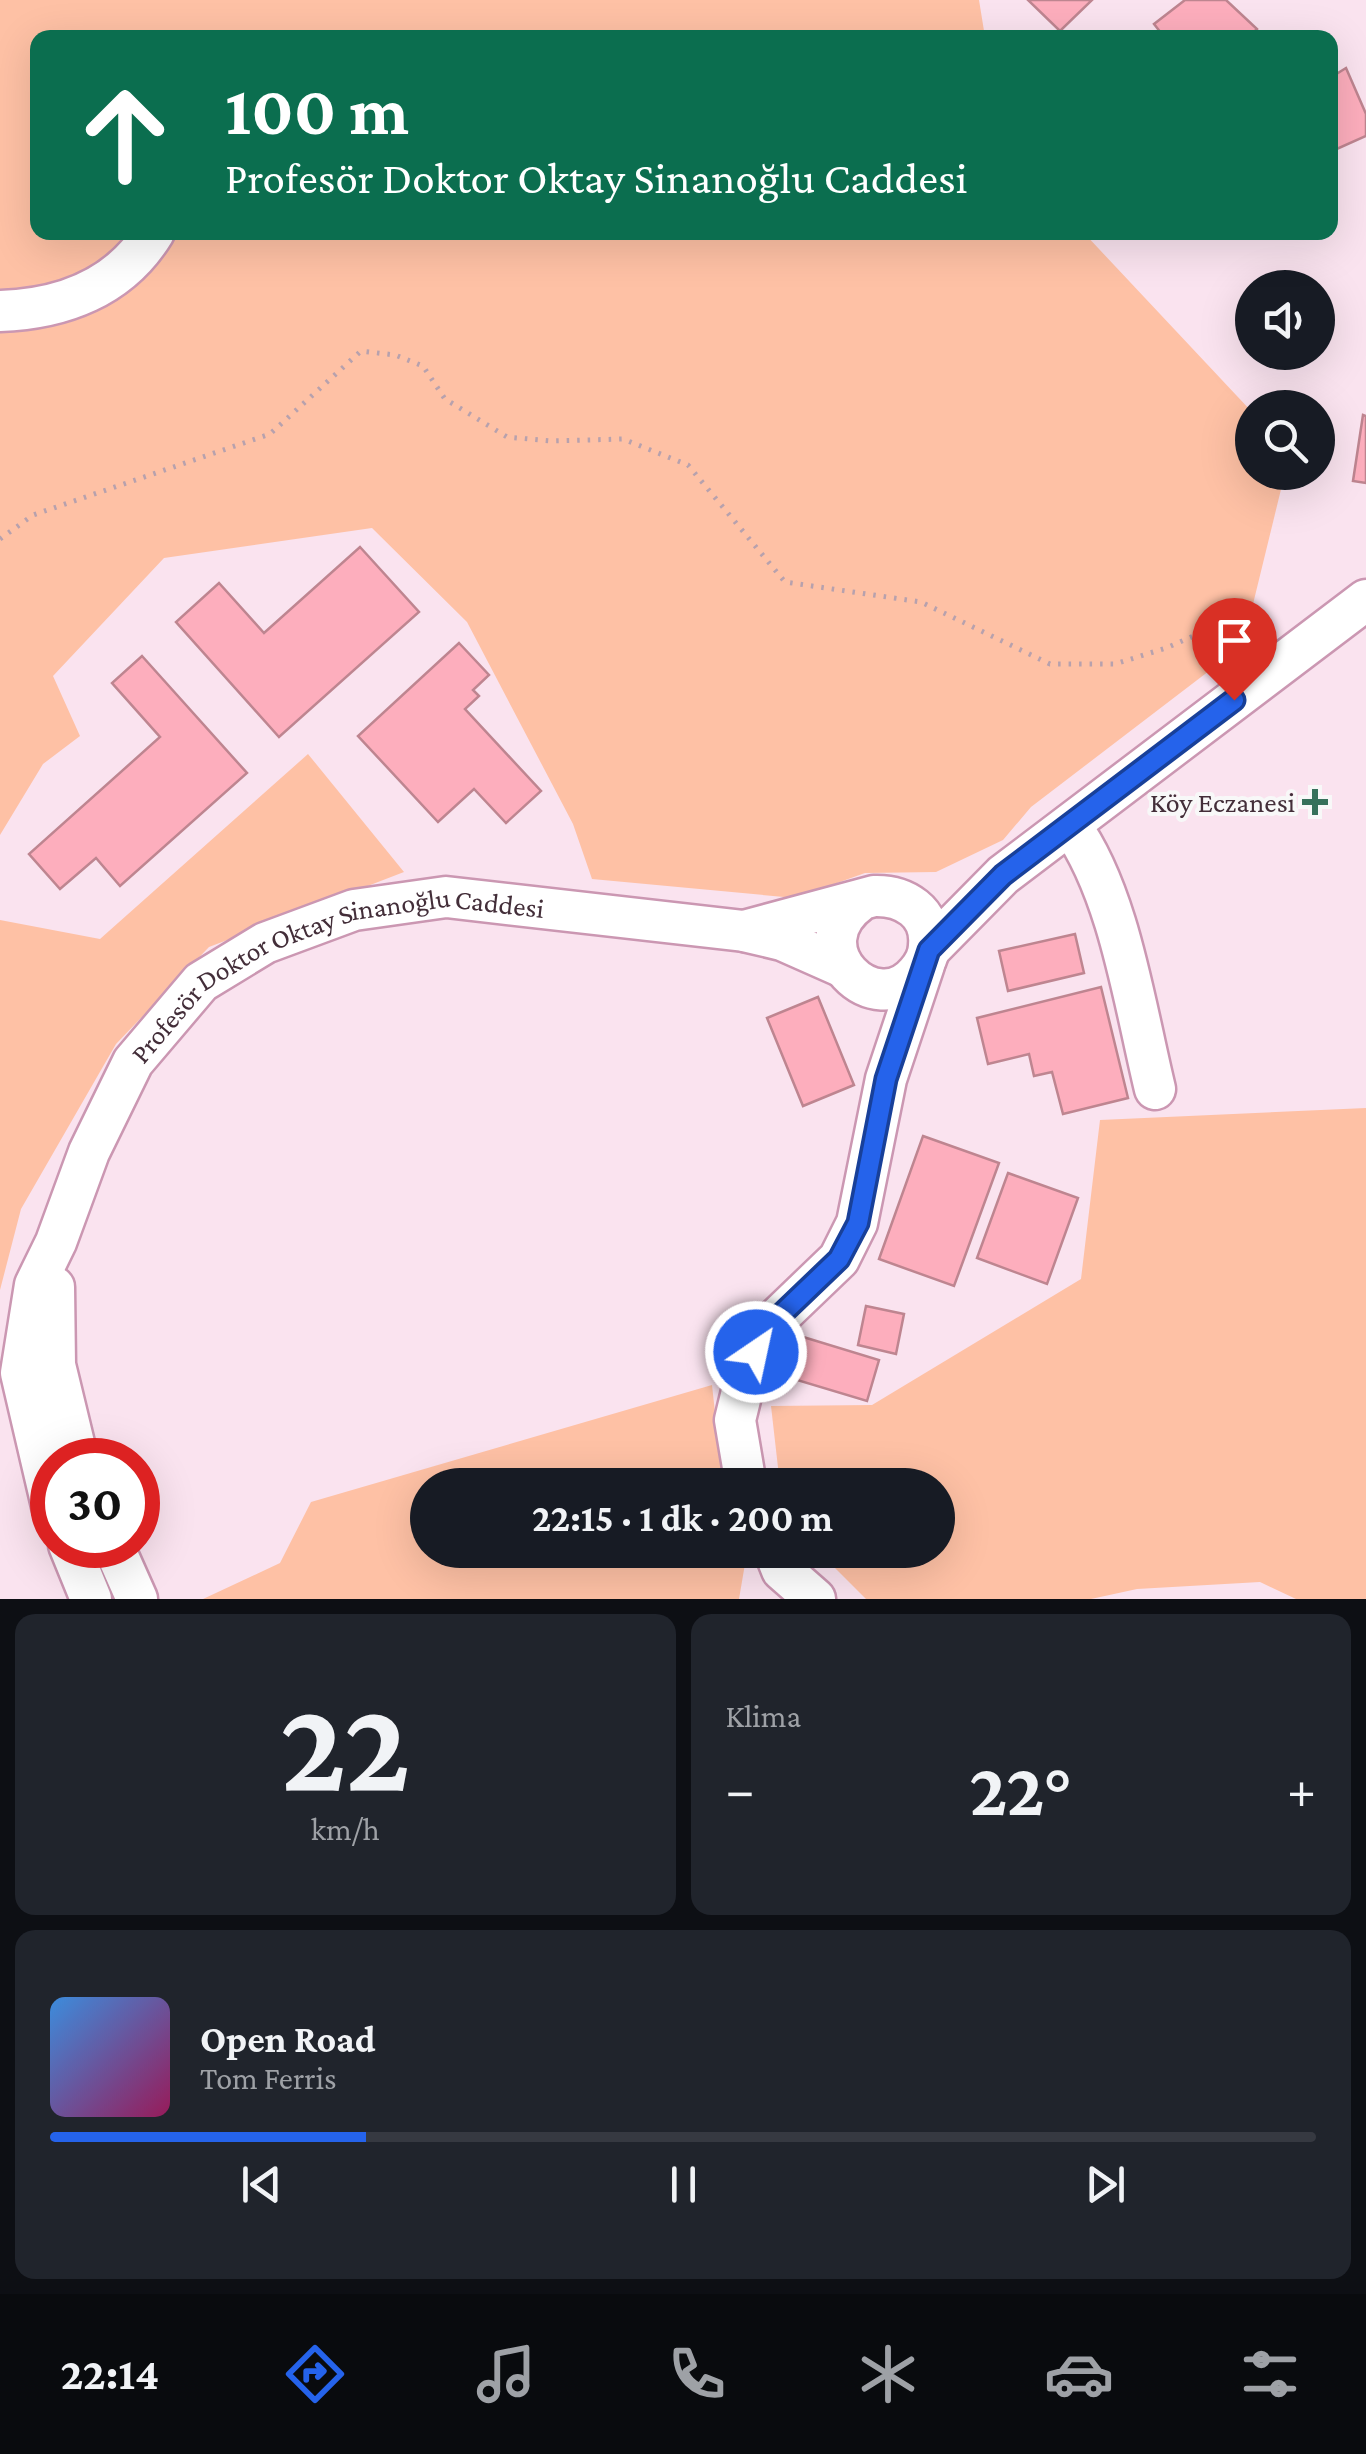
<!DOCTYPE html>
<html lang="tr">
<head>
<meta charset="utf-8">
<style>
	body { margin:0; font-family:"Crimson Pro",serif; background:#20242c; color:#f1f3f6; height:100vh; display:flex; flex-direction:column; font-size:38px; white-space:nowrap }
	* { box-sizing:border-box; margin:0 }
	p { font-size:32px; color:#9ea1a6 }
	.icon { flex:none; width:55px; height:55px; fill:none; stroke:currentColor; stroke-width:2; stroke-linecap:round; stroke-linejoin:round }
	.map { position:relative; height:1599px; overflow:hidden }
	.panel { display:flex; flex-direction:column; gap:15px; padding:15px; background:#0d0f14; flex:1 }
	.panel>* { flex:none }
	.hud { position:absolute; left:30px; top:30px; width:1308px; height:210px; border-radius:20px; box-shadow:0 10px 40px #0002; background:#0b6e4f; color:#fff; overflow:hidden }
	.controls { position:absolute; left:1235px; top:270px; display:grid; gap:20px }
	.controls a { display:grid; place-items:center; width:100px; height:100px; border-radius:50%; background:#171b24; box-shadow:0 10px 40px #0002; font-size:50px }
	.speed { position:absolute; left:30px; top:1438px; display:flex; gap:20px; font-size:50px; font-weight:700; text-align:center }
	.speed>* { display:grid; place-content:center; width:130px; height:130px; border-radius:50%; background:#171b24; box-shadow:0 10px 40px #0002; line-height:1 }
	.speed .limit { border:15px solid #d22; background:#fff; color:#111 }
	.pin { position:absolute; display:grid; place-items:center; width:85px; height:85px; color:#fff; margin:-102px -42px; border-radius:50% 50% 50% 0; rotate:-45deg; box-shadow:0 0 10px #0007 }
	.pin .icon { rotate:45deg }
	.me { position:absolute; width:110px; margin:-55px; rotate:34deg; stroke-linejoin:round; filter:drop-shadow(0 0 8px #0008) }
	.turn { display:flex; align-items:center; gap:35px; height:210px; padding:0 30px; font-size:45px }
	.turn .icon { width:130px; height:130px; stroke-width:2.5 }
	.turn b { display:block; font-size:70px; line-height:85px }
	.big { font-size:75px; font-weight:700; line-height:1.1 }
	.panel .card { flex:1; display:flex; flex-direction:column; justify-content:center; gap:15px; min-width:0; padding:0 35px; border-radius:20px; background:#20242c }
	.panel .dial { align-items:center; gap:0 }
	.dial b { font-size:130px; line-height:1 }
	.song { display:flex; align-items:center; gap:30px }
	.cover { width:120px; height:120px; border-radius:15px; background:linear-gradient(135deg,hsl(210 70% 55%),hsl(330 70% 35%)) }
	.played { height:10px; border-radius:5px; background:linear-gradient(90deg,#2563eb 25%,#363941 25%) }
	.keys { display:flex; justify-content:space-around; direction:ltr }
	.heat { display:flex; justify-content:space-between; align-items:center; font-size:55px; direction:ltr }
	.panel .tiles { flex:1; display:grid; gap:15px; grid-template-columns:1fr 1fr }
	.card:last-child { grid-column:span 2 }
	.trip { position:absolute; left:410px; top:1468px; width:545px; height:100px; border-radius:50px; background:#171b24; box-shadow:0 10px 40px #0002; font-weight:700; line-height:100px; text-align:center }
	.dock { display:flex; height:160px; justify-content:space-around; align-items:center; background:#090b0e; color:#9ea1a6 }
	.dock .icon { width:70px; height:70px }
	.dock .on { color:#2563eb }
	.dock b { font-size:45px; color:#f1f3f6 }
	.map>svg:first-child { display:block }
	.green { fill:#fec1a5 }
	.building { fill:#fdaebd; stroke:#be8590; stroke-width:2.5 }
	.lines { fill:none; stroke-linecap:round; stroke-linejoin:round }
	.minor-casing { stroke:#cb97b2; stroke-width:45 }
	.path { stroke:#b7a1ad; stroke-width:5; stroke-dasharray:2.5 8; stroke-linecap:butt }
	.minor { stroke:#fff; stroke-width:40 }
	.route-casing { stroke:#184099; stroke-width:25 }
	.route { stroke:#2563eb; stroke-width:18 }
	.poi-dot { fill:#36715b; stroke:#f8f8f8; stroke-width:4 }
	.labels { text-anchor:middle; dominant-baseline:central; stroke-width:8; stroke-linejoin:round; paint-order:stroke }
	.poi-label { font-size:28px; fill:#432e39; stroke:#f8f8f8; text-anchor:end }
	.street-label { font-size:28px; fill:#432e39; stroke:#f8f8f8 }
</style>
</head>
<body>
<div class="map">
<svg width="1366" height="1599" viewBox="0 0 1366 1599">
	<rect width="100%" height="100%" fill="#fae3ef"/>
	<g class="green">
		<polygon points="0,0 979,0 985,37 38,38 38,232 1084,233 1252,412 1252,472 1285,473 1243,645 1031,807 1003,840 936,872 865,873 795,898 592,879 573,824 467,622 372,528 164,558 53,676 80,736 43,764 0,835"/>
		<polygon points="308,754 404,872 209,947 116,1044 21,1209 0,1290 0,920 100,939"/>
		<polygon points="1366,1108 1366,1599 1296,1599 1260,1582 1137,1589 1091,1599 866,1599 817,1550 938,1550 938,1485 780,1485 771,1406 872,1405 1081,1279 1100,1120"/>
		<polygon points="712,1385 723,1485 428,1485 428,1550 743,1550 746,1558 739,1599 203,1599 280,1563 311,1502"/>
	</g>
	<g class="building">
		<polygon points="1028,0 1092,0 1060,31"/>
		<polygon points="1185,0 1226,0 1257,29 1248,38 1165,38 1154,24"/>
		<polygon points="1346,68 1366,114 1366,136 1330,152 1330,78"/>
		<polygon points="1363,415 1366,416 1366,483 1353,481"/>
		<polygon points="360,547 419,612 279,737 176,622 219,583 264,633"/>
		<polygon points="459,643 489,675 473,690 479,696 465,709 541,791 506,823 474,789 438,822 358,736"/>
		<polygon points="142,656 247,773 120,886 96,858 60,889 29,854 160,737 112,683"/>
		<polygon points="1075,934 1084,973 1008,991 999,951"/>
		<polygon points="1101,987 1128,1098 1063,1114 1052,1072 1034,1076 1029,1054 988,1064 977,1018"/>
		<polygon points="818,997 854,1085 803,1106 767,1018"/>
		<polygon points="923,1136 999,1163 954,1286 879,1259"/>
		<polygon points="1008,1173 1078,1198 1047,1284 977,1258"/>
		<polygon points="866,1306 904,1314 896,1354 858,1345"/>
		<polygon points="800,1336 879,1360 867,1401 787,1377"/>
	</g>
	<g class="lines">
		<defs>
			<g id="minor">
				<path d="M0,311C62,309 120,288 154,232"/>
				<path d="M1070,825C1119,892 1135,1007 1155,1089"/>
				<path d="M744,931L874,896C904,895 932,912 929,945C929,956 924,965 917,973C876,1023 796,948 860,901"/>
				<polyline points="929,950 1003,875 1366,600"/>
				<polyline points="54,1287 55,1365 78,1460"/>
				<polyline points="746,1485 735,1420 746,1375 766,1329 839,1259 857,1223 886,1079 924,965"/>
				<path id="s1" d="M52,1506L21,1373L35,1285L56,1242L89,1152L133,1062L201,982L265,943L354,910L446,897L744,931L782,940L843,967"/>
				<polyline points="69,1545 91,1599"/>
				<polyline points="113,1545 137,1599"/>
				<polyline points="774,1550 782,1570 815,1599"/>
			</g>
		</defs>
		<use href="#minor" class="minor-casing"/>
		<polyline class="path" points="0,539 33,515 270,434 361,351 395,355 423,366 445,399 507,437 551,441 623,439 688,465 785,582 921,602 1050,664 1115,664 1166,648 1196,635 1234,661"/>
		<use href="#minor" class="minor"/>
	</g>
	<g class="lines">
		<defs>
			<polyline id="route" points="756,1352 766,1329 839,1259 858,1223 886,1079 929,950 1003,875 1234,700"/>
		</defs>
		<use href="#route" class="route-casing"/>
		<use href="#route" class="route"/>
	</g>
	<path class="poi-dot" d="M1310 787h10v10h10v10h-10v10h-10v-10h-10v-10h10z"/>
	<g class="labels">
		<g class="poi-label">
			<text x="1295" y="802">Köy Eczanesi</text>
		</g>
		<g class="street-label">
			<text stroke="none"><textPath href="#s1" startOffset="705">Profesör Doktor Oktay Sinanoğlu Caddesi</textPath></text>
		</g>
	</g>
</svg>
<div class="controls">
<a><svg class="icon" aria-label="sound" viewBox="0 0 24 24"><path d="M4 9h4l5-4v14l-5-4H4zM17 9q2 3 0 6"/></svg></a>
<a><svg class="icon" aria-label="search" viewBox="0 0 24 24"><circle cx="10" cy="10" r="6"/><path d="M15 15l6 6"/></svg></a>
</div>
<div class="speed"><div class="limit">30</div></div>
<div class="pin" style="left:1234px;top:700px;background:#d93025"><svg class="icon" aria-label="arrive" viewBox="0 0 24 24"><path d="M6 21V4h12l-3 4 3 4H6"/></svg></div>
<svg class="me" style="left:756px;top:1352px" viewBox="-20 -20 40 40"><circle r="17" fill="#2563eb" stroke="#fff" stroke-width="3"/><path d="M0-11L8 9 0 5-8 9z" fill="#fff"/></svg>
<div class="trip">22:15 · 1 dk · 200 m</div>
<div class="hud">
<div class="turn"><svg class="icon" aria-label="ahead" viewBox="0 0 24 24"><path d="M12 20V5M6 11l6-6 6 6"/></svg><div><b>100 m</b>Profesör Doktor Oktay Sinanoğlu Caddesi</div></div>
</div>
</div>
<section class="panel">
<div class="tiles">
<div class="card dial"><b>22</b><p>km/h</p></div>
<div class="card"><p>Klima</p>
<div class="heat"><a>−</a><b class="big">22°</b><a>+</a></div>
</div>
<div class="card">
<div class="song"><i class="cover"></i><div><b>Open Road</b><p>Tom Ferris</p></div></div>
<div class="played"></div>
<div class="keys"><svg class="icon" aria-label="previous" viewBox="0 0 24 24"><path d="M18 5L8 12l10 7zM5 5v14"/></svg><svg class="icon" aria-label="pause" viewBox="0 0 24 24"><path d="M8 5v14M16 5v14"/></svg><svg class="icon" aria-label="next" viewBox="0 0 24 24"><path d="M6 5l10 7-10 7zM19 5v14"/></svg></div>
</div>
</div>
</section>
<nav class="dock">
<b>22:14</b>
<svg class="icon on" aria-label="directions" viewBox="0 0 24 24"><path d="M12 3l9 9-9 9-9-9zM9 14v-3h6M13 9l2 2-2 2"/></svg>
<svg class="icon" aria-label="music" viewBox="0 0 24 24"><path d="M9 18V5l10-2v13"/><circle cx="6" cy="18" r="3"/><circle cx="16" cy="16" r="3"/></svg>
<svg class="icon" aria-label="phone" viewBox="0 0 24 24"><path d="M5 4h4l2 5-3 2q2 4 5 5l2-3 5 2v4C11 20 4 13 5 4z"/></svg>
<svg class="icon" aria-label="climate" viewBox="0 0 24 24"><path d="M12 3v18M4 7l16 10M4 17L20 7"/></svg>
<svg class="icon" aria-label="car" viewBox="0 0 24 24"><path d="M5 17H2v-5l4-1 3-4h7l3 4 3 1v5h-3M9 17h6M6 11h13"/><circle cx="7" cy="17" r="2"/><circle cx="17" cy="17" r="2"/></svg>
<svg class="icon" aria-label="filters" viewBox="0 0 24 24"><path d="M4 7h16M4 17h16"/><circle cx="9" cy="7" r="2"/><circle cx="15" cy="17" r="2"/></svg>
</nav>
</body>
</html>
